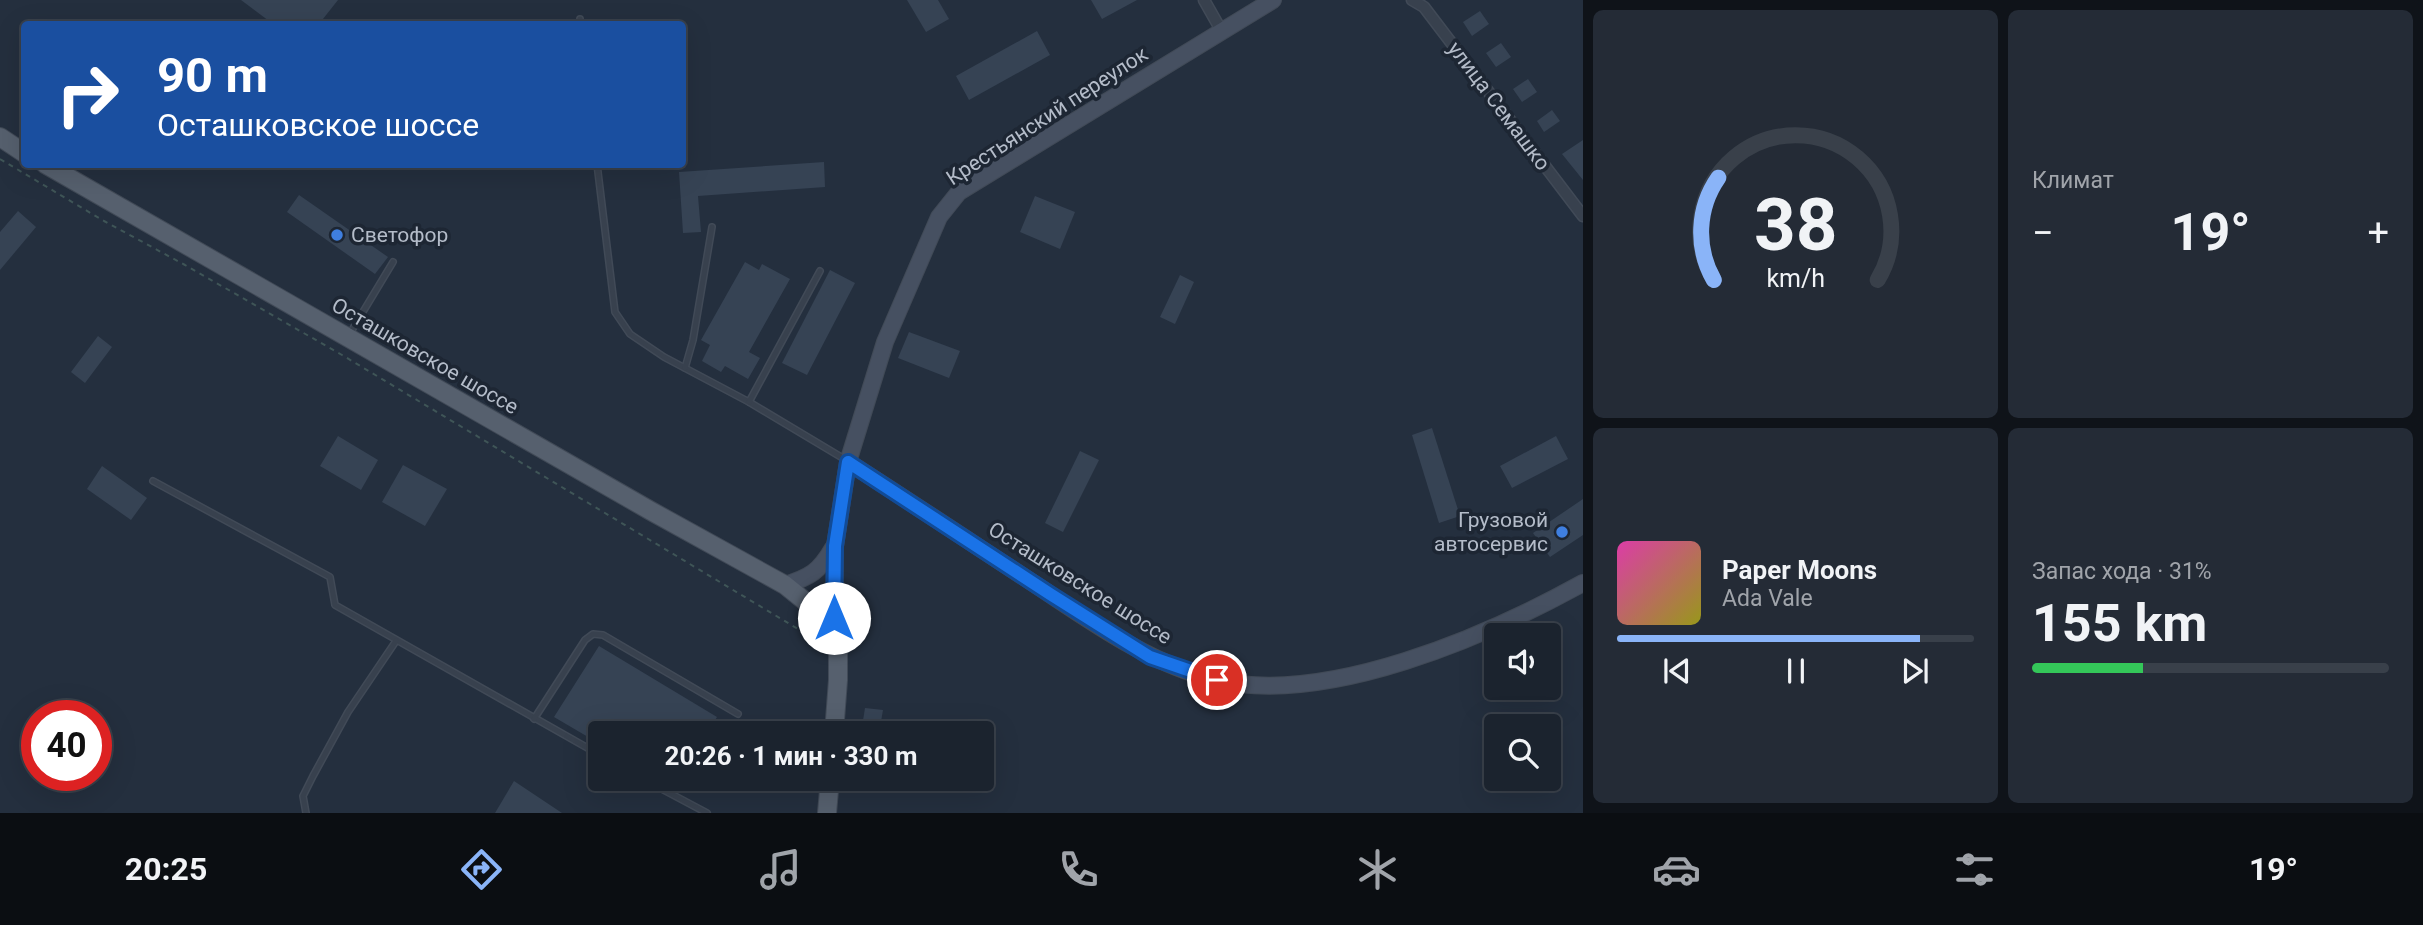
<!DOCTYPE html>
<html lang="ru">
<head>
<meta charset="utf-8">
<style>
	body { margin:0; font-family:Roboto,sans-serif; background:#242b36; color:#f1f3f6; height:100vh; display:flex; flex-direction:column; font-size:26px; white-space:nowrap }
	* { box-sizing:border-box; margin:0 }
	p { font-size:23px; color:#a0a4aa }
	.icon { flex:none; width:38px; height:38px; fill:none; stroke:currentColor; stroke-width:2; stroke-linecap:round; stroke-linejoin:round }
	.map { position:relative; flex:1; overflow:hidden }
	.drawer { display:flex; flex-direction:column; gap:10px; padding:10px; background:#0f1319; width:840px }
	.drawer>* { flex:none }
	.banner { position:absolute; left:21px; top:21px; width:665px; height:147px; border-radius:7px; box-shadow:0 7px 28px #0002,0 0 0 2px #39404a; background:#1a4fa0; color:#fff; overflow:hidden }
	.buttons { position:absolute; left:1484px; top:623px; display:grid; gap:14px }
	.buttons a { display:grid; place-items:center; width:77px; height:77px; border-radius:7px; background:#1b232e; box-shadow:0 7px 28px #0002,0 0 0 2px #39404a; font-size:35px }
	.speed { position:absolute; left:21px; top:700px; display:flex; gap:14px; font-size:35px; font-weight:700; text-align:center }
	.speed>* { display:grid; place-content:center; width:91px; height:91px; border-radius:50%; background:#1b232e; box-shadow:0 7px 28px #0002,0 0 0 2px #39404a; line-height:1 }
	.speed .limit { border:10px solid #d22; background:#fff; color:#111 }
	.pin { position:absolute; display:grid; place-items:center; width:60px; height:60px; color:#fff; margin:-30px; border:4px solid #fff; border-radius:50%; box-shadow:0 2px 7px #0007 }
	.me { position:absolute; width:77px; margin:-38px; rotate:0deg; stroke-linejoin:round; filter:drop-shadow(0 0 5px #0008) }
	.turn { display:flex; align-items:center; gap:24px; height:147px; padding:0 21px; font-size:32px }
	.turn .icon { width:91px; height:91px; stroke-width:2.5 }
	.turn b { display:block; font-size:49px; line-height:60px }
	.big { font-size:52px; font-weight:700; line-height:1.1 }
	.drawer .card { flex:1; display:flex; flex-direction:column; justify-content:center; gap:10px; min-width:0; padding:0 24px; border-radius:10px; background:#242b36 }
	.drawer .dial { align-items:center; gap:0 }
	.dial svg { height:182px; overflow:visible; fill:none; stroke:#39404a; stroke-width:7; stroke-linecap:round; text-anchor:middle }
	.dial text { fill:#f1f3f6; stroke:none }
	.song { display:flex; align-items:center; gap:21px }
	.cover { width:84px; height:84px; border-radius:10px; background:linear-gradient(135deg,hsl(320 70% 55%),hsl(60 70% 35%)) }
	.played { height:7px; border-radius:4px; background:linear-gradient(90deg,#8ab4f8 85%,#39404a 85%) }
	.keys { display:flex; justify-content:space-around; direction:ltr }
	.heat { display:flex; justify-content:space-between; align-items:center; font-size:38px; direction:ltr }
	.charge { height:10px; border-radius:5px; background:linear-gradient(90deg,#34c759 31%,#39404a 0) }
	.drawer .tiles { flex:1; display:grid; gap:10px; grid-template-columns:repeat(2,1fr) }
	.trip { position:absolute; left:588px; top:721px; width:406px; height:70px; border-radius:7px; background:#1b232e; box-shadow:0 7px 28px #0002,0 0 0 2px #39404a; font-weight:700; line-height:70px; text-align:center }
	.dock { display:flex; height:112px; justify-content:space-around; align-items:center; background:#0b0e12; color:#a0a4aa }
	.dock .icon { width:49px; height:49px }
	.dock .active { color:#8ab4f8 }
	.dock b { font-size:32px; color:#f1f3f6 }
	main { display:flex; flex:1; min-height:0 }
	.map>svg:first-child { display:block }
	.building { fill:#364354 }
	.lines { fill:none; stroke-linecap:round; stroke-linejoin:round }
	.lane-casing { stroke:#414a57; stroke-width:8 }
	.street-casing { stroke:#414a57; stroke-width:13 }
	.secondary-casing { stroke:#414a57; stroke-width:18 }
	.primary-casing { stroke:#414a57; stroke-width:20 }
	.path { stroke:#3f5557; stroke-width:2; stroke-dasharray:5 5; stroke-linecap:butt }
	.lane { stroke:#38414e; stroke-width:5 }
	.street { stroke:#38414e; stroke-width:10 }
	.secondary { stroke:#465061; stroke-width:16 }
	.primary { stroke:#56606e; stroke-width:18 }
	.route-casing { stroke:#114b97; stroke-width:18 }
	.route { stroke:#1a73e8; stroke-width:12 }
	.shop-dot { fill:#3f7fe0; stroke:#1d2633; stroke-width:2.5 }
	.labels { text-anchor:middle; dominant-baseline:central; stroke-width:7; stroke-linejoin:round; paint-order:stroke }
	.street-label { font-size:21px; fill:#b4bcc9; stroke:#1d2633 }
	.poi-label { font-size:21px; fill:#b4bcc9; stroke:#1d2633; text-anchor:start }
</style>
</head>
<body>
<main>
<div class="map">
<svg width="1583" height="813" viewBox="0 0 1583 813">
	<rect width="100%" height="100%" fill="#242f3e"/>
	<g class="building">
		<polygon points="241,0 338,0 319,24 273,24"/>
		<polygon points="907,0 938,0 949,19 926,32"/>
		<polygon points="1091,0 1137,0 1102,19"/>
		<polygon points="1480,11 1489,24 1472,36 1463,22"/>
		<polygon points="1037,31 1050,55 969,100 956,76"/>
		<polygon points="1501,43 1511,57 1496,67 1486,53"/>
		<polygon points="1528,79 1537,92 1522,102 1513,89"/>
		<polygon points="1552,110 1560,121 1544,132 1537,121"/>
		<polygon points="1583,140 1583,180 1562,154"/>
		<polygon points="824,162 825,187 698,196 701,232 683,233 679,172"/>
		<polygon points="299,195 388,257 375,274 287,212"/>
		<polygon points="1035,196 1075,212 1060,249 1020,232"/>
		<polygon points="18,211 36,227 0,270 0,232"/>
		<polygon points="745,262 759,270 762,264 790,279 749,352 760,358 748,379 725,366 721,372 702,361 710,345 701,340"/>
		<polygon points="830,270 855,283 807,375 782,363"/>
		<polygon points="1180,275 1194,282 1175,324 1160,317"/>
		<polygon points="909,332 960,351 949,378 898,358"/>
		<polygon points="98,336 112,347 85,383 71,372"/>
		<polygon points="1432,428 1460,516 1439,523 1412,435"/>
		<polygon points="338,436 378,460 361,490 320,466"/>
		<polygon points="1556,436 1568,459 1512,488 1500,466"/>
		<polygon points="1080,451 1099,460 1063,532 1045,523"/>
		<polygon points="403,465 447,489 425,526 382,502"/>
		<polygon points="102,466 147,498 131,520 87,489"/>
		<polygon points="1583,499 1583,535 1550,557 1533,533"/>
		<polygon points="599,646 717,717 707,733 600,733 600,744 554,717"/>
		<polygon points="865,708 883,710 879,733 861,733"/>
		<polygon points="514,781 562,813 495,813"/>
	</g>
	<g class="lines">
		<defs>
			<g id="lane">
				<polyline points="580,19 580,24"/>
				<polyline points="597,164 615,312 630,334 664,357 749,402 846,460"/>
				<polyline points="349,335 393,262"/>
				<polyline points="685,368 693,340 712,227"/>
				<polyline points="749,402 820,271"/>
				<polyline points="153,481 330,577 335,605 600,755"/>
				<polyline points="534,719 585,640 593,634 603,635 738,714"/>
				<polyline points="643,779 707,813"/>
				<polyline points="306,813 303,796 313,776 348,712 396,641"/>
			</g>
			<g id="street">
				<polyline points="1204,0 1221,30"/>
				<polyline points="1412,0 1424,7 1583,216"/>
			</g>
			<g id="secondary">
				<path d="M848,462C909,501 969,541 1030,581C1088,619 1148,664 1216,680C1327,706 1487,636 1583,583"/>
				<path d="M785,585C810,577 819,572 833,548"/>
				<polyline points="834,641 835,546 848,462 885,342 939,217 959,192 1273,0"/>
			</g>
			<g id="primary">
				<polyline points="0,137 24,153"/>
				<polyline points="45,164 651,511 785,585 811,606 834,641 838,653 838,680 834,733"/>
				<polyline points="827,813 830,779"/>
			</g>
		</defs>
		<use href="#lane" class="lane-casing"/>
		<use href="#street" class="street-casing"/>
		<use href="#secondary" class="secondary-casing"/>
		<use href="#primary" class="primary-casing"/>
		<polyline class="path" points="0,159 104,221 185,265 342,355 813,638"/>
		<use href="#lane" class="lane"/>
		<use href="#street" class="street"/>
		<use href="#secondary" class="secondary"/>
		<use href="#primary" class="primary"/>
	</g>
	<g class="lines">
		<defs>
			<polyline id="route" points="834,618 835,546 848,462 1050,594 1150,657 1217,680"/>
		</defs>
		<use href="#route" class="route-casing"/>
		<use href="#route" class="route"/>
	</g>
	<g class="shop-dot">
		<circle cx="337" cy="235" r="7"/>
		<circle cx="1562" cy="532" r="7"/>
	</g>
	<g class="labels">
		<g class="street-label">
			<text transform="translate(1499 106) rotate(53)">улица Семашко</text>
			<text transform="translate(1047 116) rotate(-33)">Крестьянский переулок</text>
			<text transform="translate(425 356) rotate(30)">Осташковское шоссе</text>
			<text transform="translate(1080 583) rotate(32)">Осташковское шоссе</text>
		</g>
		<g class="poi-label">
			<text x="351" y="235">Светофор</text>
			<text x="1548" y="520" text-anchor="end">Грузовой<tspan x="1548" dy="24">автосервис</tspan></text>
		</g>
	</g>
</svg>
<div class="buttons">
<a><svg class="icon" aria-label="sound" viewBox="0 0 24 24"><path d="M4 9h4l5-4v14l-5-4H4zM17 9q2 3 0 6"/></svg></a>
<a><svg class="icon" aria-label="search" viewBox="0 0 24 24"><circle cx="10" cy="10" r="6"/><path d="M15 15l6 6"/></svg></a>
</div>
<div class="speed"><div class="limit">40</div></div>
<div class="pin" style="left:1217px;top:680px;background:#d93025"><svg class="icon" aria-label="arrive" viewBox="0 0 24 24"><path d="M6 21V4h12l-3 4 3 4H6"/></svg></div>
<svg class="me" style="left:834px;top:618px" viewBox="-20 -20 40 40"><circle r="19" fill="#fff"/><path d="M0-13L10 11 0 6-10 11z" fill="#1a73e8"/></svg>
<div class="trip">20:26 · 1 мин · 330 m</div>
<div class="banner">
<div class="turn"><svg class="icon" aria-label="right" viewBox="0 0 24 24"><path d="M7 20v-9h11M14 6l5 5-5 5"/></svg><div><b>90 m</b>Осташковское шоссе</div></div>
</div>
</div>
<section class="drawer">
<div class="tiles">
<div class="card dial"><svg viewBox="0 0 100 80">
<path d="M14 69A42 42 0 1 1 86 69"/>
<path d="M14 69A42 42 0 0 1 16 24" stroke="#8ab4f8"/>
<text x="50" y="56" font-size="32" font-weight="700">38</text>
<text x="50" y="72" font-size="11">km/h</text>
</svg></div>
<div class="card"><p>Климат</p>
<div class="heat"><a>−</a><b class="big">19°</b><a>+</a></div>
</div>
<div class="card">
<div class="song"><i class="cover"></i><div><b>Paper Moons</b><p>Ada Vale</p></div></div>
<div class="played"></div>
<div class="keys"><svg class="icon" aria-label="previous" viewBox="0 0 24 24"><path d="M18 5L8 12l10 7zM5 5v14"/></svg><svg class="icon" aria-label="pause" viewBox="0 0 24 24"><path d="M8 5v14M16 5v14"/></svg><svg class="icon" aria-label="next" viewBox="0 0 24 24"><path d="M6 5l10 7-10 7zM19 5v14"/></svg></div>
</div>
<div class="card"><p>Запас хода · 31%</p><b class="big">155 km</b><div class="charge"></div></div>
</div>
</section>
</main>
<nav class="dock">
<b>20:25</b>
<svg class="icon active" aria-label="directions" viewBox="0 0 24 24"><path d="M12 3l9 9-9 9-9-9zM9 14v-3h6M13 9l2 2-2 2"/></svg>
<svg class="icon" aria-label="music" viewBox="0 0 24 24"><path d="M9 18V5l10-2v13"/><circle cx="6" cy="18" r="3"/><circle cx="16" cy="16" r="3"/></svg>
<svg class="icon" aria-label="phone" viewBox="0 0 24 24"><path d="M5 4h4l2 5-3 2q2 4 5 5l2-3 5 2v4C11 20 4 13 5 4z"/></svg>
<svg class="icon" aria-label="climate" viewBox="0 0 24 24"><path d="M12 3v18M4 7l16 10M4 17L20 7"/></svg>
<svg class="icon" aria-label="car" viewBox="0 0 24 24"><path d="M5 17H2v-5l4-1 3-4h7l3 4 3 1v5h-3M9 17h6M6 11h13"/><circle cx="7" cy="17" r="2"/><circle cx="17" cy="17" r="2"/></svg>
<svg class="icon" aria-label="filters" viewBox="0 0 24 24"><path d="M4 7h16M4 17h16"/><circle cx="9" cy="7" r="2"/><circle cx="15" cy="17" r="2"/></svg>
<b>19°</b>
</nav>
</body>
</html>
